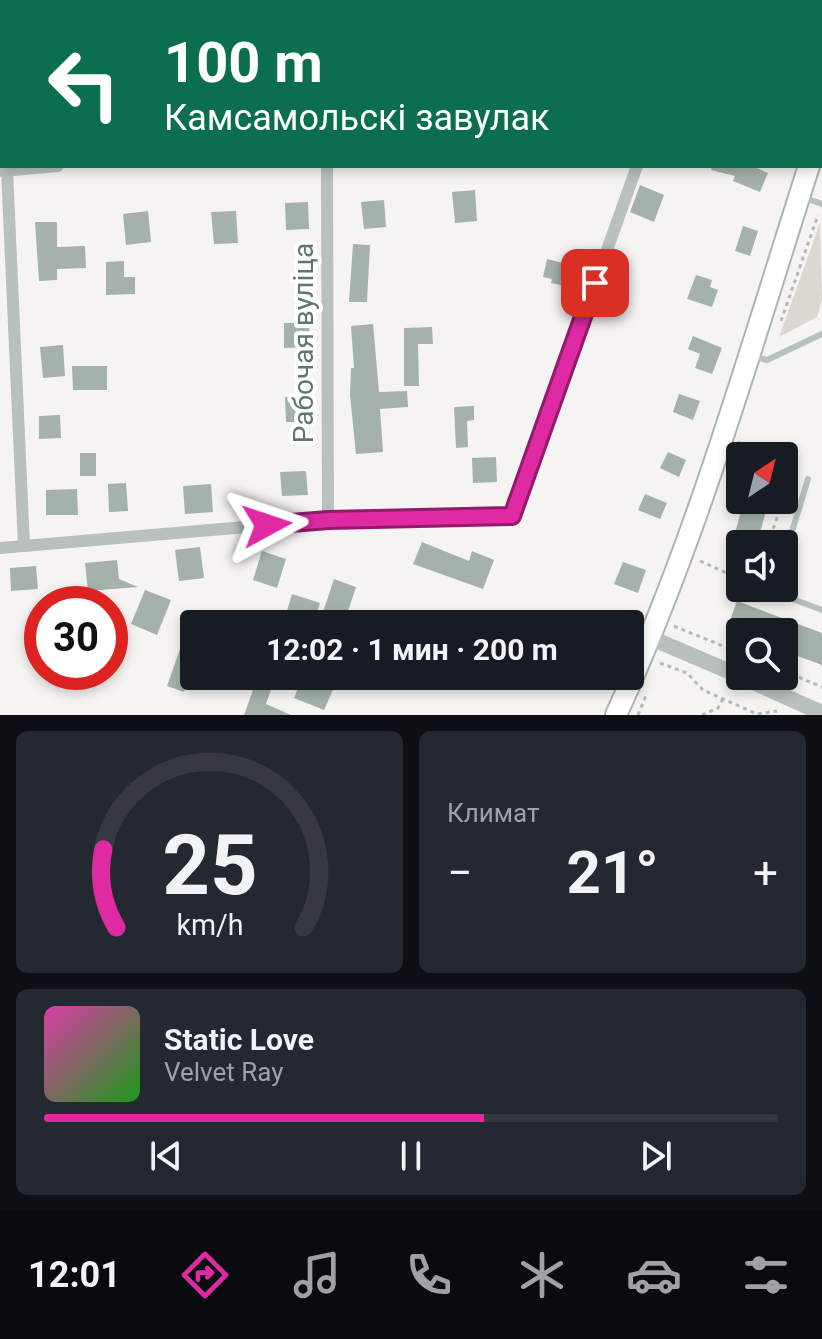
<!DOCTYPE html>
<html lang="ru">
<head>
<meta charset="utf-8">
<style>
	body { margin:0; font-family:Roboto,sans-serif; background:#242831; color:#f1f3f6; height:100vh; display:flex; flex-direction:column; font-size:30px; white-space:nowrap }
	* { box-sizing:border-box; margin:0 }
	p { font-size:26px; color:#9ea1a6 }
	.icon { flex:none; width:44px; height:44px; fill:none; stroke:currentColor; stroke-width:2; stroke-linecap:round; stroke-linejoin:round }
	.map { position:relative; height:715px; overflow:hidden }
	.panel { display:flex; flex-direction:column; gap:16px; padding:16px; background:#0d0f14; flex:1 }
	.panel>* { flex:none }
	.guide { position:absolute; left:0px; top:0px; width:822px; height:168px; box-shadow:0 4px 12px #0003; background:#0b6e4f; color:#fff; overflow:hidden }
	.needle { width:52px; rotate:35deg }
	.buttons { position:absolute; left:726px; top:442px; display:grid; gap:16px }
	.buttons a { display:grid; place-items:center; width:72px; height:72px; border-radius:8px; background:#171b24; box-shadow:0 4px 12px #0003; font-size:40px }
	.speed { position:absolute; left:24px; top:586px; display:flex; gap:16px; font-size:40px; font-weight:700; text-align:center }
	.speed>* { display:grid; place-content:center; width:104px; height:104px; border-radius:50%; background:#171b24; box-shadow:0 4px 12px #0003; line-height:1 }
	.speed .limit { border:12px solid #d22; background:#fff; color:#111 }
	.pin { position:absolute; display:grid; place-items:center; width:68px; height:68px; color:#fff; margin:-34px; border-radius:16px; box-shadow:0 4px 12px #0006 }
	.me { position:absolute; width:88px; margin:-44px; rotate:85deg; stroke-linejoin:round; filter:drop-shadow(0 0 6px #0008) }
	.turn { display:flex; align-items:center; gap:28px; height:168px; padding:0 32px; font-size:36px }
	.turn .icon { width:104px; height:104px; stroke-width:2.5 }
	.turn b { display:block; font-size:56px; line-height:68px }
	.big { font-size:60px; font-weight:700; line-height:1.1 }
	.panel .widget { flex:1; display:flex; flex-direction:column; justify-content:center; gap:12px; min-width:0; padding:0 28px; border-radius:12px; background:#242831 }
	.panel .dial { align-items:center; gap:0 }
	.dial svg { height:208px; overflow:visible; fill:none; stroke:#363941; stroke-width:7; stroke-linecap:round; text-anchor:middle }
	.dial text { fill:#f1f3f6; stroke:none }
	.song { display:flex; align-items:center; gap:24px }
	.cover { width:96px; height:96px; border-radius:12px; background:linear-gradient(135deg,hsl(320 70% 55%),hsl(120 70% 35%)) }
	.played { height:8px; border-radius:4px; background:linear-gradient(90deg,#df2aa3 60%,#363941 60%) }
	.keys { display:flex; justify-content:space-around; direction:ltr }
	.heat { display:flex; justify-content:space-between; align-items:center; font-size:44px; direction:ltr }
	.panel .tiles { flex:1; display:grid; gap:16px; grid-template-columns:1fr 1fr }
	.widget:last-child { grid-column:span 2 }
	.trip { position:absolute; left:180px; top:610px; width:464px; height:80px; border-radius:8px; background:#171b24; box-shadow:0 4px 12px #0003; font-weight:700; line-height:80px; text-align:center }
	.menu { display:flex; height:128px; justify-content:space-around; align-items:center; background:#090b0e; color:#9ea1a6 }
	.menu .icon { width:56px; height:56px }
	.menu .active { color:#df2aa3 }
	.menu b { font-size:36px; color:#f1f3f6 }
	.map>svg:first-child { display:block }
	.green { fill:#dbd8d2 }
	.building { fill:#a4b2ab }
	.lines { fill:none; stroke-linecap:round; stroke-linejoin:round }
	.secondary-casing { stroke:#aab6b1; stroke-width:22 }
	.primary-casing { stroke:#acb6b1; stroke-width:24 }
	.path { stroke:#b3bab7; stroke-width:3; stroke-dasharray:4 4; stroke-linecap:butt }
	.service { stroke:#b8c1bd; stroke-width:6 }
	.minor { stroke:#b8c1bd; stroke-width:12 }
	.tertiary { stroke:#b8c1bd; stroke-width:16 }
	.secondary { stroke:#fff; stroke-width:18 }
	.primary { stroke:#fff; stroke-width:20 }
	.route-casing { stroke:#911b6a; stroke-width:20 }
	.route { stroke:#df2aa3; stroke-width:14 }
	.labels { text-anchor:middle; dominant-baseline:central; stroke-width:8; stroke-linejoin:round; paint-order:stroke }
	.street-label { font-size:28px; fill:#5e786c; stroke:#fff }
</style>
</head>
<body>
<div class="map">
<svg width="822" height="715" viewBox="0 0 822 715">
	<rect width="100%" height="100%" fill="#f6f3f3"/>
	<polygon class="green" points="820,223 822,299 817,317 779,337"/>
	<g class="building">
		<polygon points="712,166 752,166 768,173 760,192 733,181 735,176 711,170"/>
		<polygon points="640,185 664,195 654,222 630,212"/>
		<polygon points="475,190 477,221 455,223 452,192"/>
		<polygon points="384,200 386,227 364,229 361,202"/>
		<polygon points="308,202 309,229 286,230 285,203"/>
		<polygon points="148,211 151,242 126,245 123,214"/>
		<polygon points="236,211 238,243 214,244 211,212"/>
		<polygon points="35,222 57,222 57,247 85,246 86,268 57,269 57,280 39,281"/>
		<polygon points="743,226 758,231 750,256 735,251"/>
		<polygon points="353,244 370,245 367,302 349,302"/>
		<polygon points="547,259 575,266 570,287 551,283 552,279 543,277"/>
		<polygon points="124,261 124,277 135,277 135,294 106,295 106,262"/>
		<polygon points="696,275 712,280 710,287 718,290 712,307 687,299"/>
		<polygon points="284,323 309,323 310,347 284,348"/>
		<polygon points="373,324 379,392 407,391 408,407 380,409 383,452 356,454 350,395 351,368 354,368 351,326"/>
		<polygon points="432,327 433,344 418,344 419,386 404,386 404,328"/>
		<polygon points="693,336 722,348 712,374 695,368 700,354 688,349"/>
		<polygon points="63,345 65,376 43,378 40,347"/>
		<polygon points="72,366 107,366 107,390 73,390"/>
		<polygon points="679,394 700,401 693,420 673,412"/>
		<polygon points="285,397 305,397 306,422 286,422"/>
		<polygon points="474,406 474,420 467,421 468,447 456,448 454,407"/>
		<polygon points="60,415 61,438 39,439 39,416"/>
		<polygon points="668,452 686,460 679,477 660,468"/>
		<rect x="80" y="453" width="16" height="23"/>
		<polygon points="496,457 497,482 473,483 472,458"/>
		<polygon points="306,471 308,495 282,496 280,472"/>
		<polygon points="126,483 128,511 109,512 108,484"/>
		<polygon points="211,484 213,512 185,514 183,486"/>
		<polygon points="77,489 78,515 46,515 46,490"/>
		<polygon points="645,494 667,503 660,519 638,510"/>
		<polygon points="744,500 769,500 757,544 732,544"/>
		<polygon points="422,542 469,561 472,551 494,560 483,589 413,564"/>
		<polygon points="200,547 204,578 179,581 175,550"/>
		<polygon points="262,551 286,559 277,588 253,580"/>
		<polygon points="117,560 119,579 138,587 88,591 85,563"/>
		<polygon points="623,562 646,570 638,593 614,584"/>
		<polygon points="36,566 38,589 11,591 10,568"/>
		<polygon points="334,579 356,587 345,620 323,612"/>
		<polygon points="145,590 171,600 157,635 131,624"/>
		<polygon points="292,594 320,603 315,620 287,611"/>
		<polygon points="737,601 822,633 822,665 784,651 784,632 727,629"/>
		<polygon points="181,646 194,650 194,664 184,692 167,686"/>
		<polygon points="258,676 276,676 266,704 291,715 244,715"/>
		<polygon points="303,676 319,676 336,683 324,710 294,698"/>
	</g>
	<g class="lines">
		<defs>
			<polyline id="secondary" points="813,0 813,2"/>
			<g id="primary">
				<polyline points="821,49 822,61"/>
				<polyline points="0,104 2,104"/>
				<polyline points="0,123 2,123"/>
				<polyline points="820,130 822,124"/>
				<path d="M616,715C697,539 750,350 809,166"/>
			</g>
		</defs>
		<use href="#secondary" class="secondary-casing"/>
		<use href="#primary" class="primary-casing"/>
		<g class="path">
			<polyline points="422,0 423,2"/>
			<polyline points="624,0 624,2"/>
			<polyline points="759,0 759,2"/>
			<polyline points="783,0 783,2"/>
			<polyline points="0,48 2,48"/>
			<polyline points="781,321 818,215"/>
			<polyline points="738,442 758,456"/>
			<polyline points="784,473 790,478 784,496"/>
			<polyline points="768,544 783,500"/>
			<polyline points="700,561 740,579"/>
			<polyline points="753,588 752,591 764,596"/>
			<polyline points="674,626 740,653"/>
			<polyline points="660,663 687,673 703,690 757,714 777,711"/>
			<polyline points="784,671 822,687"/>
			<polyline points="638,715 647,693"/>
			<polyline points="702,715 718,708 723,699"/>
		</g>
		<g class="service">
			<polyline points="174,0 174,2"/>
			<polyline points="802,197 822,204"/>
			<polyline points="753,356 767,360 822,334"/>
			<polyline points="784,558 808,479"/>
			<polyline points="775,588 774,592 822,610"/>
		</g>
		<g class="minor">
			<polyline points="327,166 328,520"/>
			<polyline points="7,170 24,546"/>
			<polyline points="2,171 58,166"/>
			<polyline points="0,548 328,520 512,516 637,166"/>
		</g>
		<g class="tertiary">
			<polyline points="651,638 740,676"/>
			<polyline points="740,676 822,713"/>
		</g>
		<use href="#secondary" class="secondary"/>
		<use href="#primary" class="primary"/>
	</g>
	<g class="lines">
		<defs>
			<polyline id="route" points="267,525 328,520 512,516 595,283"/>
		</defs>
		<use href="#route" class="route-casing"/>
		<use href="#route" class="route"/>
	</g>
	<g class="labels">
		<g class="street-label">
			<text transform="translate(303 343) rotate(-90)">Рабочая вуліца</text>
		</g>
	</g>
</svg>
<div class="buttons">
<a><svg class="needle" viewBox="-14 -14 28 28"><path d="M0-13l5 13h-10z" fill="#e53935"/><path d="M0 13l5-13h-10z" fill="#9ea1a6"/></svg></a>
<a><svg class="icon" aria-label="sound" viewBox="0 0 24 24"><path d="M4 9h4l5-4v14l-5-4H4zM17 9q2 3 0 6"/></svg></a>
<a><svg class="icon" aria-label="search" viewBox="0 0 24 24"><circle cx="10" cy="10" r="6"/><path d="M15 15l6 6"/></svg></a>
</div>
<div class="speed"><div class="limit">30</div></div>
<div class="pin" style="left:595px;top:283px;background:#d93025"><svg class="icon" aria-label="arrive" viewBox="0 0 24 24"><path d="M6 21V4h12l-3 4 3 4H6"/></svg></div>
<svg class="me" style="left:267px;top:525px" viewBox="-20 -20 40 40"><path d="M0-17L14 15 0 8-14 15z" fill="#df2aa3" stroke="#fff" stroke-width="4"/></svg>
<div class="trip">12:02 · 1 мин · 200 m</div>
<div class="guide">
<div class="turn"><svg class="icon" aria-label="left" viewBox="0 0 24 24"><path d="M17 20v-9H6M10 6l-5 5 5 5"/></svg><div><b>100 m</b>Камсамольскі завулак</div></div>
</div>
</div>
<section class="panel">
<div class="tiles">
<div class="widget dial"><svg viewBox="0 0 100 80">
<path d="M14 69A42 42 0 1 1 86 69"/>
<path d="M14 69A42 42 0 0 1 9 39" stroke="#df2aa3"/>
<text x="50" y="56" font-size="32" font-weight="700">25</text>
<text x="50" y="72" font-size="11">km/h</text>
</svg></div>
<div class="widget"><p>Климат</p>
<div class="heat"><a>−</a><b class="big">21°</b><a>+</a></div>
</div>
<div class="widget">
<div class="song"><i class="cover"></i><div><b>Static Love</b><p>Velvet Ray</p></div></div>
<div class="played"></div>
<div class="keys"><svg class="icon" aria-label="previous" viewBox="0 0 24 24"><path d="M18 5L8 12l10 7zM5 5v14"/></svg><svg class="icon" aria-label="pause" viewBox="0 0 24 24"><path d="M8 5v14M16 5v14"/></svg><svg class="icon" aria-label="next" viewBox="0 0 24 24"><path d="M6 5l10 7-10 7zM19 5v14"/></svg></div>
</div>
</div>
</section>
<nav class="menu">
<b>12:01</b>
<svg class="icon active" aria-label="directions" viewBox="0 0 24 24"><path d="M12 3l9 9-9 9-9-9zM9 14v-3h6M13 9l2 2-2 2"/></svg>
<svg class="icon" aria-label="music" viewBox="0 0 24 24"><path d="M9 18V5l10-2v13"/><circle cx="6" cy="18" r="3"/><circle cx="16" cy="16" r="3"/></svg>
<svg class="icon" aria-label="phone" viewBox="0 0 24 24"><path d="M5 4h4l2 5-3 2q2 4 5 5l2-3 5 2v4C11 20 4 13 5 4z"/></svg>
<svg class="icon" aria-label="climate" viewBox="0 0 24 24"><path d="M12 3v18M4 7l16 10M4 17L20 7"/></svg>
<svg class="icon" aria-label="car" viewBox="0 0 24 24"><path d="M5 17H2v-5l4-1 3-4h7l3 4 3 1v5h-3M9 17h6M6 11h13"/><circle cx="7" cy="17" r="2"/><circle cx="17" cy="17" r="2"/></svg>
<svg class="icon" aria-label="filters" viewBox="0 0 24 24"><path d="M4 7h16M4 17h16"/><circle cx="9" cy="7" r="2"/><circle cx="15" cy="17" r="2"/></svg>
</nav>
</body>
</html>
